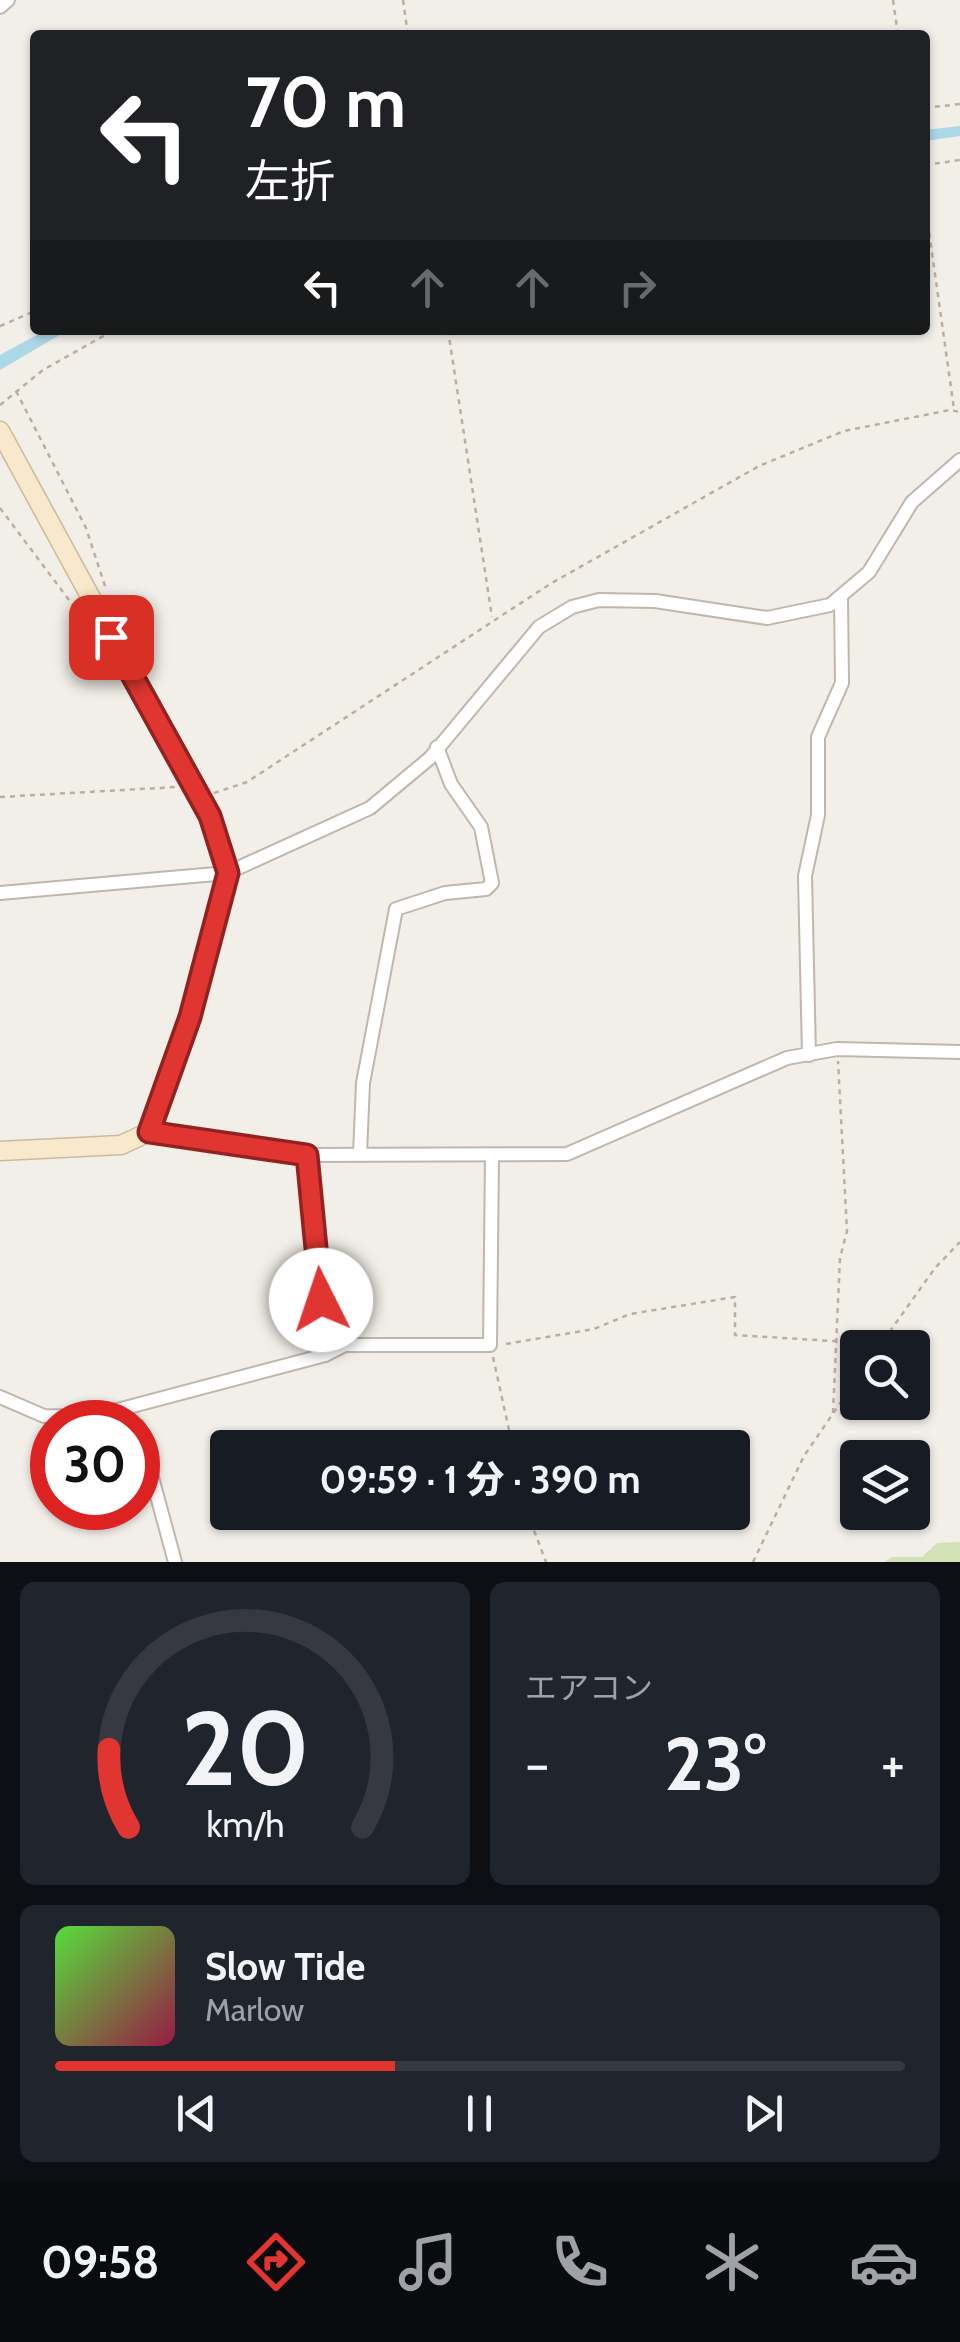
<!DOCTYPE html>
<html lang="ja">
<head>
<meta charset="utf-8">
<style>
	body { margin:0; font-family:Cabin,"Noto Sans JP",sans-serif; background:#20242c; color:#f1f3f6; height:100vh; display:flex; flex-direction:column; font-size:38px; white-space:nowrap }
	* { box-sizing:border-box; margin:0 }
	p { font-size:32px; color:#9ea1a6 }
	.icon { flex:none; width:55px; height:55px; fill:none; stroke:currentColor; stroke-width:2; stroke-linecap:round; stroke-linejoin:round }
	.map { position:relative; height:1562px; overflow:hidden }
	.side { display:flex; flex-direction:column; gap:20px; padding:20px; background:#0d0f14; flex:1 }
	.side>* { flex:none }
	.top-card { position:absolute; left:30px; top:30px; width:900px; height:305px; border-radius:10px; box-shadow:0 2px 8px #0004; background:#202124; color:#fff; overflow:hidden }
	.controls { position:absolute; left:840px; top:1330px; display:grid; gap:20px }
	.controls a { display:grid; place-items:center; width:90px; height:90px; border-radius:10px; background:#171b24; box-shadow:0 2px 8px #0004; font-size:50px }
	.speed { position:absolute; left:30px; top:1400px; display:flex; gap:20px; font-size:50px; font-weight:700; text-align:center }
	.speed>* { display:grid; place-content:center; width:130px; height:130px; border-radius:50%; background:#171b24; box-shadow:0 2px 8px #0004; line-height:1 }
	.speed .limit { border:15px solid #d22; background:#fff; color:#111 }
	.pin { position:absolute; display:grid; place-items:center; width:85px; height:85px; color:#fff; margin:-42px; border-radius:20px; box-shadow:0 5px 15px #0006 }
	.me { position:absolute; width:110px; margin:-55px; rotate:356deg; stroke-linejoin:round; filter:drop-shadow(0 0 8px #0008) }
	.turn { display:flex; align-items:center; gap:35px; height:210px; padding:0 50px; font-size:45px }
	.turn .icon { width:130px; height:130px; stroke-width:2.5 }
	.turn b { display:block; font-size:70px; line-height:85px }
	.lanes { display:flex; align-items:center; height:95px; padding:0 50px; background:#0003; justify-content:center; gap:50px; direction:ltr }
	.lanes .off { opacity:.35 }
	.big { font-size:75px; font-weight:800; line-height:1.1 }
	.side .widget { flex:1; display:flex; flex-direction:column; justify-content:center; gap:15px; min-width:0; padding:0 35px; border-radius:15px; background:#20242c }
	.side .dial { align-items:center; gap:0 }
	.dial svg { height:260px; overflow:visible; fill:none; stroke:#363941; stroke-width:7; stroke-linecap:round; text-anchor:middle }
	.dial text { fill:#f1f3f6; stroke:none }
	.song { display:flex; align-items:center; gap:30px }
	.cover { width:120px; height:120px; border-radius:15px; background:linear-gradient(135deg,hsl(110 70% 55%),hsl(340 70% 35%)) }
	.played { height:10px; border-radius:5px; background:linear-gradient(90deg,#e03531 40%,#363941 40%) }
	.keys { display:flex; justify-content:space-around; direction:ltr }
	.heat { display:flex; justify-content:space-between; align-items:center; font-size:55px; direction:ltr }
	.side .tiles { flex:1; display:grid; gap:20px; grid-template-columns:1fr 1fr }
	.widget:last-child { grid-column:span 2 }
	.trip { position:absolute; left:210px; top:1430px; width:540px; height:100px; border-radius:10px; background:#171b24; box-shadow:0 2px 8px #0004; font-weight:800; line-height:100px; text-align:center }
	.tabs { display:flex; height:160px; justify-content:space-around; align-items:center; background:#090b0e; color:#9ea1a6 }
	.tabs .icon { width:70px; height:70px }
	.tabs .on { color:#e03531 }
	.tabs b { font-size:45px; color:#f1f3f6 }
	.map>svg:first-child { display:block }
	.green { fill:#d3e1b6 }
	.water { fill:#acd7e7 }
	.lines { fill:none; stroke-linecap:round; stroke-linejoin:round }
	.minor-casing { stroke:#bfb7af; stroke-width:16 }
	.secondary-casing { stroke:#ccba9d; stroke-width:21 }
	.path { stroke:#bcae9f; stroke-width:2.5; stroke-dasharray:5 5; stroke-linecap:butt }
	.minor { stroke:#fff; stroke-width:12 }
	.secondary { stroke:#f8e8cc; stroke-width:18 }
	.route-casing { stroke:#922220; stroke-width:25 }
	.route { stroke:#e03531; stroke-width:18 }
</style>
</head>
<body>
<div class="map">
<svg width="960" height="1562" viewBox="0 0 960 1562">
	<rect width="100%" height="100%" fill="#f2eee8"/>
	<polygon class="green" points="960,1542 960,1562 885,1562 892,1557 922,1557 937,1543"/>
	<g class="water">
		<polygon points="960,126 960,136 925,141 925,130"/>
		<polygon points="46,330 68,330 0,370 0,355"/>
	</g>
	<g class="lines">
		<defs>
			<g id="minor">
				<polyline points="0,7 8,0"/>
				<polyline points="0,893 227,873 370,808 430,758 539,627 572,607 599,600 655,601 767,618 830,605 869,572 912,502 960,460"/>
				<polyline points="809,1055 805,876 818,815 818,737 842,683 841,597"/>
				<polyline points="149,1132 307,1155 567,1154 787,1058 837,1049 960,1052"/>
				<polyline points="360,1154 363,1083 396,909 445,893 486,889 492,883 481,827 451,784 437,747"/>
				<polyline points="325,1355 345,1345 490,1345 492,1155"/>
				<polyline points="0,1397 44,1416 91,1417 325,1355 307,1155"/>
				<polyline points="138,1426 175,1562"/>
			</g>
			<polyline id="secondary" points="0,431 210,816 223,851 226,884 190,1017 149,1132 121,1145 0,1151"/>
		</defs>
		<use href="#minor" class="minor-casing"/>
		<use href="#secondary" class="secondary-casing"/>
		<g class="path">
			<polyline points="403,0 408,35"/>
			<polyline points="893,0 898,35"/>
			<polyline points="925,108 960,104"/>
			<polyline points="925,165 960,160"/>
			<polyline points="925,203 954,409"/>
			<polyline points="0,326 35,311"/>
			<polyline points="448,330 492,617"/>
			<polyline points="16,391 86,528 106,589"/>
			<polyline points="0,405 43,370 114,330"/>
			<polyline points="0,508 84,620"/>
			<polyline points="214,793 247,782 550,584 759,466 844,431 950,410 960,412"/>
			<polyline points="0,797 176,787"/>
			<polyline points="506,1344 594,1329 630,1314 735,1297 735,1335 880,1344"/>
			<polyline points="878,1348 935,1268 960,1242"/>
			<polyline points="493,1357 513,1448"/>
			<polyline points="833,1413 840,1258 847,1231 838,1061"/>
			<polyline points="527,1512 546,1562"/>
			<polyline points="753,1562 804,1456 858,1377"/>
		</g>
		<use href="#minor" class="minor"/>
		<use href="#secondary" class="secondary"/>
	</g>
	<g class="lines">
		<defs>
			<polyline id="route" points="111,637 210,816 228,873 190,1017 149,1132 307,1155 321,1300"/>
		</defs>
		<use href="#route" class="route-casing"/>
		<use href="#route" class="route"/>
	</g>
</svg>
<div class="controls">
<a><svg class="icon" aria-label="search" viewBox="0 0 24 24"><circle cx="10" cy="10" r="6"/><path d="M15 15l6 6"/></svg></a>
<a><svg class="icon" aria-label="layers" viewBox="0 0 24 24"><path d="M12 4l9 5-9 5-9-5zM3 14l9 5 9-5"/></svg></a>
</div>
<div class="speed"><div class="limit">30</div></div>
<div class="pin" style="left:111px;top:637px;background:#d93025"><svg class="icon" aria-label="arrive" viewBox="0 0 24 24"><path d="M6 21V4h12l-3 4 3 4H6"/></svg></div>
<svg class="me" style="left:321px;top:1300px" viewBox="-20 -20 40 40"><circle r="19" fill="#fff"/><path d="M0-13L10 11 0 6-10 11z" fill="#e03531"/></svg>
<div class="trip">09:59 · 1 分 · 390 m</div>
<div class="top-card">
<div class="turn"><svg class="icon" aria-label="left" viewBox="0 0 24 24"><path d="M17 20v-9H6M10 6l-5 5 5 5"/></svg><div><b>70 m</b>左折</div></div>
<div class="lanes"><svg class="icon" aria-label="left" viewBox="0 0 24 24"><path d="M17 20v-9H6M10 6l-5 5 5 5"/></svg><svg class="icon off" aria-label="ahead" viewBox="0 0 24 24"><path d="M12 20V5M6 11l6-6 6 6"/></svg><svg class="icon off" aria-label="ahead" viewBox="0 0 24 24"><path d="M12 20V5M6 11l6-6 6 6"/></svg><svg class="icon off" aria-label="right" viewBox="0 0 24 24"><path d="M7 20v-9h11M14 6l5 5-5 5"/></svg></div>
</div>
</div>
<section class="side">
<div class="tiles">
<div class="widget dial"><svg viewBox="0 0 100 80">
<path d="M14 69A42 42 0 1 1 86 69"/>
<path d="M14 69A42 42 0 0 1 8 45" stroke="#e03531"/>
<text x="50" y="56" font-size="32" font-weight="700">20</text>
<text x="50" y="72" font-size="11">km/h</text>
</svg></div>
<div class="widget"><p>エアコン</p>
<div class="heat"><a>−</a><b class="big">23°</b><a>+</a></div>
</div>
<div class="widget">
<div class="song"><i class="cover"></i><div><b>Slow Tide</b><p>Marlow</p></div></div>
<div class="played"></div>
<div class="keys"><svg class="icon" aria-label="previous" viewBox="0 0 24 24"><path d="M18 5L8 12l10 7zM5 5v14"/></svg><svg class="icon" aria-label="pause" viewBox="0 0 24 24"><path d="M8 5v14M16 5v14"/></svg><svg class="icon" aria-label="next" viewBox="0 0 24 24"><path d="M6 5l10 7-10 7zM19 5v14"/></svg></div>
</div>
</div>
</section>
<nav class="tabs">
<b>09:58</b>
<svg class="icon on" aria-label="directions" viewBox="0 0 24 24"><path d="M12 3l9 9-9 9-9-9zM9 14v-3h6M13 9l2 2-2 2"/></svg>
<svg class="icon" aria-label="music" viewBox="0 0 24 24"><path d="M9 18V5l10-2v13"/><circle cx="6" cy="18" r="3"/><circle cx="16" cy="16" r="3"/></svg>
<svg class="icon" aria-label="phone" viewBox="0 0 24 24"><path d="M5 4h4l2 5-3 2q2 4 5 5l2-3 5 2v4C11 20 4 13 5 4z"/></svg>
<svg class="icon" aria-label="climate" viewBox="0 0 24 24"><path d="M12 3v18M4 7l16 10M4 17L20 7"/></svg>
<svg class="icon" aria-label="car" viewBox="0 0 24 24"><path d="M5 17H2v-5l4-1 3-4h7l3 4 3 1v5h-3M9 17h6M6 11h13"/><circle cx="7" cy="17" r="2"/><circle cx="17" cy="17" r="2"/></svg>
</nav>
</body>
</html>
